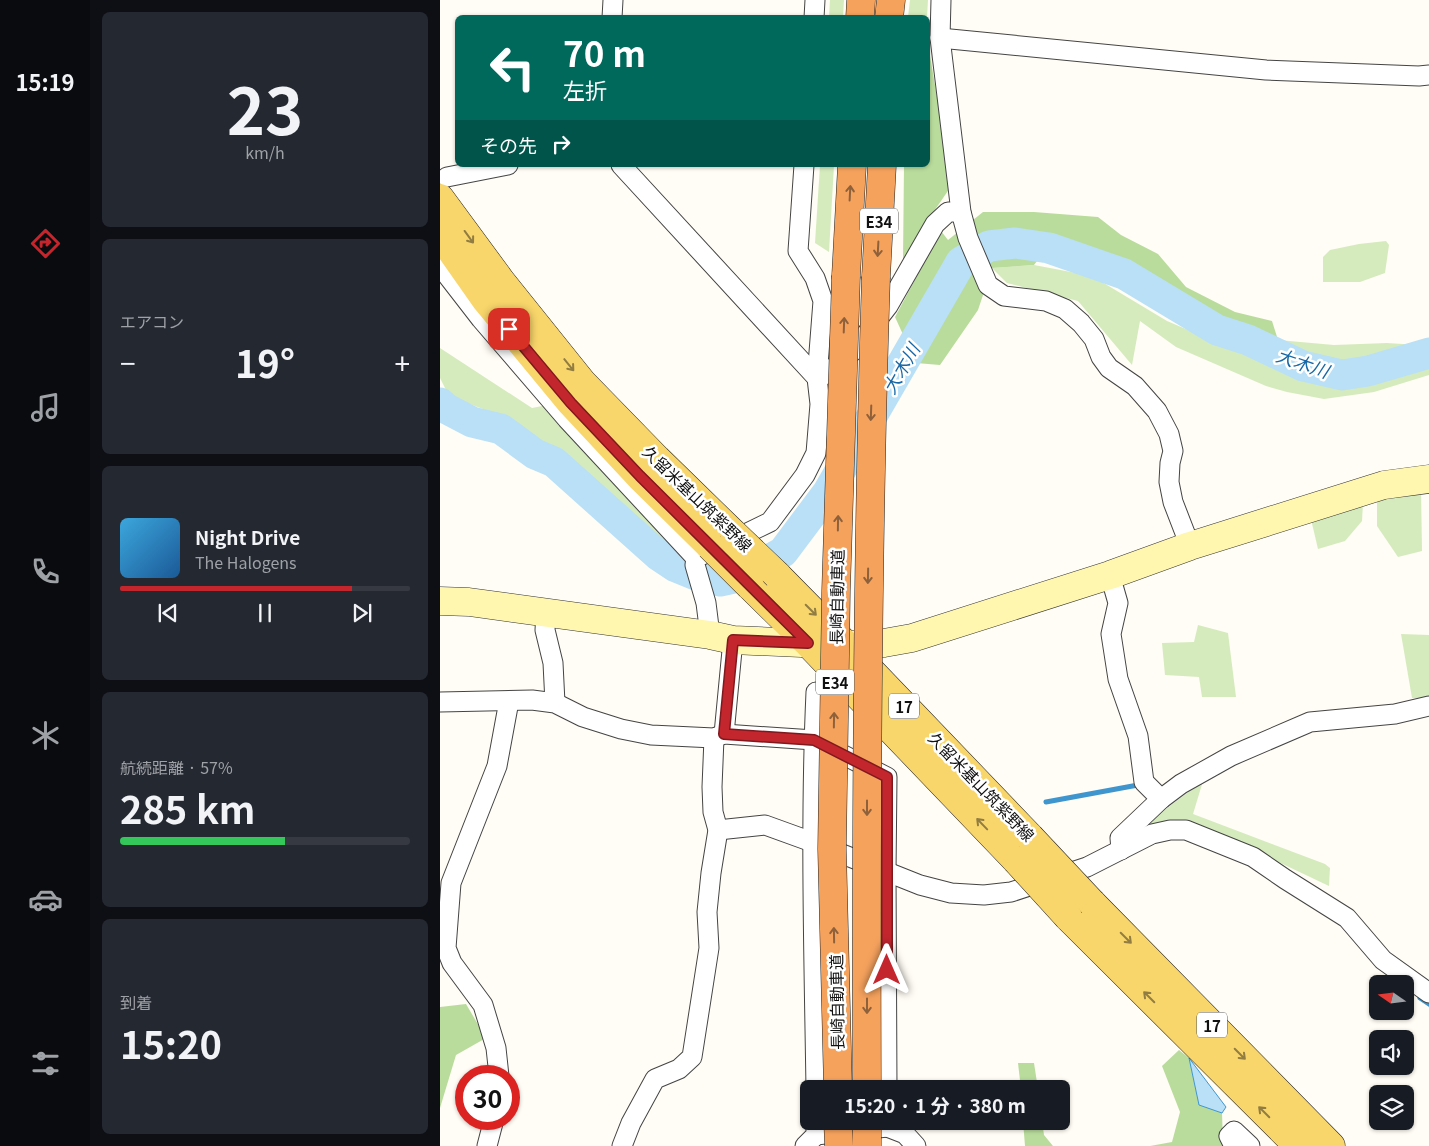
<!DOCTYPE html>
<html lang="ja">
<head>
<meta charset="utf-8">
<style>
	body { margin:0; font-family:Georgia,"Noto Sans JP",serif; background:#242831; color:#f1f3f6; height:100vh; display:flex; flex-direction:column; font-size:19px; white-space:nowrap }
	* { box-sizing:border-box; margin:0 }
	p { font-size:16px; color:#9ea1a6 }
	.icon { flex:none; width:28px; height:28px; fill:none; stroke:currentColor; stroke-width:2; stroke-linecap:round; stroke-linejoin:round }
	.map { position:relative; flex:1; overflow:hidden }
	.details { display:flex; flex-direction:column; gap:12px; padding:12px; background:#0d0f14; width:350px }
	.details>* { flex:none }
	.hud { position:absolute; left:15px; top:15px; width:475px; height:152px; border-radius:8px; box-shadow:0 1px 4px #0004; background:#00695c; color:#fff; overflow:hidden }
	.needle { width:32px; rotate:284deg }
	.fabs { position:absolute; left:929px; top:975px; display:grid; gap:10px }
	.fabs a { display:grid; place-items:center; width:45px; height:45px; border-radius:8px; background:#171b24; box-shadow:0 1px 4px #0004; font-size:25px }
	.speed { position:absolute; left:15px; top:1065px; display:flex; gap:10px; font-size:25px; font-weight:700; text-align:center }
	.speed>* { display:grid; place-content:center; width:65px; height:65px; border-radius:50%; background:#171b24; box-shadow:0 1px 4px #0004; line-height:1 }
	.speed .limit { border:8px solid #d22; background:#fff; color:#111 }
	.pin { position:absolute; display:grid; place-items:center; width:42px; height:42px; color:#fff; margin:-21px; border-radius:10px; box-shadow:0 2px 8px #0006 }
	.me { position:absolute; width:55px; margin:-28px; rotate:0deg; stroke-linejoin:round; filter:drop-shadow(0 0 4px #0008) }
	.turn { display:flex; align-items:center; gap:18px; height:105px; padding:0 25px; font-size:22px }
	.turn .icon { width:65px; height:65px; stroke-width:2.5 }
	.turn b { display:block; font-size:35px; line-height:42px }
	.then { display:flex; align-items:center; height:48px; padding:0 25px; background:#0003; gap:10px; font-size:19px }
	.big { font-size:38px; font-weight:700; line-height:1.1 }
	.details .widget { flex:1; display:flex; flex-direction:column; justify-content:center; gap:8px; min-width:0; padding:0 18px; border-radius:8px; background:#242831 }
	.details .dial { align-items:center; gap:0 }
	.dial b { font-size:65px; line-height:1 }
	.song { display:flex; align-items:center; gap:15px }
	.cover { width:60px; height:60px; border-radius:8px; background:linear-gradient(135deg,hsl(200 70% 55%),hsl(210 70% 35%)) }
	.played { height:5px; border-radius:2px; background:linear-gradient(90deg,#c4262e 80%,#363941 80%) }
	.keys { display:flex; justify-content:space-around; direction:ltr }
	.heat { display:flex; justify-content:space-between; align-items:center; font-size:28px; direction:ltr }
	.charge { height:8px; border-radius:4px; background:linear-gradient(90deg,#34c759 57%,#363941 0) }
	.trip { position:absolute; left:360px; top:1080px; width:270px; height:50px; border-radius:8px; background:#171b24; box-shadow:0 1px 4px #0004; font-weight:700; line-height:50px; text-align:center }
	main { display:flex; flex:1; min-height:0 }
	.dock { display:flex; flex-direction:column; width:90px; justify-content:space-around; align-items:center; background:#090b0e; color:#9ea1a6 }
	.dock .icon { width:35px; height:35px }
	.dock .selected { color:#c4262e }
	.dock b { font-size:22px; color:#f1f3f6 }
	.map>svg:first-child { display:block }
	.green { fill:#d5ebbd }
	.forest { fill:#b9dc9c }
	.water { fill:#b9e0f7; stroke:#3f96cf }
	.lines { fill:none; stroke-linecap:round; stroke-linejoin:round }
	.stream { stroke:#3f96cf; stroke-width:5 }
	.river { stroke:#b9e0f7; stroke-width:31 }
	.street-casing { stroke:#444; stroke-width:21 }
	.secondary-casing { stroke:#333; stroke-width:29 }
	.primary-casing { stroke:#222; stroke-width:29 }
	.highway-casing { stroke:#222; stroke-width:29 }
	.street { stroke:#fff; stroke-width:19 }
	.secondary { stroke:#fff6b0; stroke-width:28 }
	.primary { stroke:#f9d66b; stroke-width:28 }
	.highway { stroke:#f5a25d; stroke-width:28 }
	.primary-bridge-casing { stroke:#222; stroke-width:29; stroke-linecap:butt }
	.highway-bridge-casing { stroke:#222; stroke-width:29; stroke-linecap:butt }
	.primary-bridge { stroke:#f9d66b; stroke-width:28 }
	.highway-bridge { stroke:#f5a25d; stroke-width:28 }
	.oneway { stroke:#8e613b }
	.oneway2 { stroke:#917d42 }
	.route-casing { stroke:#7f191e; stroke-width:12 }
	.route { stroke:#c4262e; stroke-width:9 }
	.labels { text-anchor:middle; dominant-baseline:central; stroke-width:5; stroke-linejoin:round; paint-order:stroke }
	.shield { fill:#fff; stroke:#585858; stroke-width:1 }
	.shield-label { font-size:15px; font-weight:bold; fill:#111 }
	.street-label { font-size:16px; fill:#111; stroke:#fff }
	.water-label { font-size:18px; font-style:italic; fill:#1768a6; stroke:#fff }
</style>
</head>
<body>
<main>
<nav class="dock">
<b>15:19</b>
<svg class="icon selected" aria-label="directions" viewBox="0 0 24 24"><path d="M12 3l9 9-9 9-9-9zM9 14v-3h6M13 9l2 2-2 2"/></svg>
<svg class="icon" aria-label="music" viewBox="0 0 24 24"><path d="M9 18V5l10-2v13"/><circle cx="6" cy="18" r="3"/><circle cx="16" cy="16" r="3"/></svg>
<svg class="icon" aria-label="phone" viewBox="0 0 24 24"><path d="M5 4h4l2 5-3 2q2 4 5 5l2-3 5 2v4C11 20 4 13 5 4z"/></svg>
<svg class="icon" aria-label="climate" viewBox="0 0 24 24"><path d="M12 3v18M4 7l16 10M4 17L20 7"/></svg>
<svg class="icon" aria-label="car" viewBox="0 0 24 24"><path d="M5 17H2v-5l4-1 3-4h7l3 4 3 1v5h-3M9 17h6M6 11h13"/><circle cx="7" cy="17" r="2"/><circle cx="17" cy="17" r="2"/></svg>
<svg class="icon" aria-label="filters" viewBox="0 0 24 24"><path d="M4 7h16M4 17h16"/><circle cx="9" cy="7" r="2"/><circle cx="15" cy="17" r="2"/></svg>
</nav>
<section class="details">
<div class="widget dial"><b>23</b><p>km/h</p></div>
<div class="widget"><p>エアコン</p>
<div class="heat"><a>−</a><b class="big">19°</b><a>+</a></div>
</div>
<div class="widget">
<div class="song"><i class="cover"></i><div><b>Night Drive</b><p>The Halogens</p></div></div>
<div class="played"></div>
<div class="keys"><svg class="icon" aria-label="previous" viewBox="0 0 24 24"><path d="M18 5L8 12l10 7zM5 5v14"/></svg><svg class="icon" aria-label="pause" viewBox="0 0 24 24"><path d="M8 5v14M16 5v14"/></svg><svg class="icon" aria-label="next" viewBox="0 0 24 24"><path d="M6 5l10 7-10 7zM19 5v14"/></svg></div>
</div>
<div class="widget"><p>航続距離 · 57%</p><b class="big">285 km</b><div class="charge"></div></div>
<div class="widget"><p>到着</p><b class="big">15:20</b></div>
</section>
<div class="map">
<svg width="989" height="1146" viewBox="0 0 989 1146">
	<rect width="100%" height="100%" fill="#fffdf5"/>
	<g class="green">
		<polygon points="390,0 404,0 403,17 389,17"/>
		<polygon points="470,0 488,0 487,17 468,17"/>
		<polygon points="380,165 394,165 389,252 375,243"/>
		<polygon points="946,241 949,245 945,273 920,282 883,282 883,257 890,250 919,244"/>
		<polygon points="594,265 652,276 727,321 842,370 898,381 928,378 989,360 989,375 934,392 884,399 847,392 826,386 736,347 700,321 692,365 638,301 567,283 552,268"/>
		<polygon points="813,334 838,340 894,345 947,343 979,345 942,358 897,362"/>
		<polygon points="0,348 92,408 107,405 239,548 216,543 138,465 71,420 9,396 0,378"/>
		<polygon points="981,490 982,551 958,557 937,526 937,500"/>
		<polygon points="923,503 922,521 905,541 878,549 870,515"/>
		<polygon points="758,625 788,633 796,697 762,697 759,677 725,675 722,643 754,642"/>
		<polygon points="961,634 989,635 989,698 972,698"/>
		<polygon points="763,781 753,814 885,864 890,868 889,886 811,849 743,823 687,838"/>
	</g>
	<g class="forest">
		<polygon points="488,44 512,185 490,217 508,240 543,212 594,212 658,217 681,235 718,254 746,287 795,312 832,321 838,340 773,323 688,266 612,242 594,265 552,268 538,310 500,365 476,363 455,317 477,276 463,260 464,165 488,165"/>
		<polygon points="26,1004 46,1038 16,1055 0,1108 0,1007"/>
		<polygon points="739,1050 749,1058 759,1104 782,1113 783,1143 784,1146 710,1146 732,1142 740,1112 722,1066"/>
		<polygon points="578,1063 594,1063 598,1089 581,1089"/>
		<polygon points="583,1121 602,1121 604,1135 613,1146 585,1146"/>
	</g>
	<polygon class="water" points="749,1058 786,1107 782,1113 759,1105"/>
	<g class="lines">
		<g class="stream">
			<polyline points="606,802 698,785"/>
			<polyline points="980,998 989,1004"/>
		</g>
		<polyline class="river" points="0,403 7,409 32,422 61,429 95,454 114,462 218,555 236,567 263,578 280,581 298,577 343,552 388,492 521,262 549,246 575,243 609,248 684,274 777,330 808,340 863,366 902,375 928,371 989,353"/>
		<defs>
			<g id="street">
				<polyline points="501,0 500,38 521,212 528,238 548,285 564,296 606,301 625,309 641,323 654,339 661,357 669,368 695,386 717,411 729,434 733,451 730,463 729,482 733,502 750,546"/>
				<polyline points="172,18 173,0"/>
				<polyline points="374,18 375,0"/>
				<polyline points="500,38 826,70 979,76 989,75"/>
				<polyline points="181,165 377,378 380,404 376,453 365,475 330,522 256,558 255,565 266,603 270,635"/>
				<polyline points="364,165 358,251 375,278 383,301 377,378 386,374 413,351 448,306 495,224 508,212 521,212"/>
				<polyline points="7,177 68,165"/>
				<polyline points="0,266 41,319 127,419 256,558"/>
				<polyline points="670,575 678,603 671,634 678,679 698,736 704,782 721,799"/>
				<polyline points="106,613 105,630 113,663 115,703"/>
				<polyline points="0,702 92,700 115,703 143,717 181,729 211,735 274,738 284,734 374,740 447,777 446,872 447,1089"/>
				<polyline points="284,734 293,640"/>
				<polyline points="278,830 325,825 372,842 480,885 511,893 544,895 571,892 647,867 712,834 730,830 746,830 813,857 845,879 907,918 943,960 989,993"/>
				<polyline points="681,850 680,838 721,799 741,784 791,756 870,722 955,714 989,706"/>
				<polyline points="59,1076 56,1048 43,1005 12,963 6,948 11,883 57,766 69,701"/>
				<path d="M376,1089C374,956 370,824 376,692"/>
				<polyline points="447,1127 465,1134 476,1146"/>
				<polyline points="376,1135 447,1127 447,1121"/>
				<polyline points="47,1146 54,1119"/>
				<polyline points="182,1146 191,1123 215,1079 239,1069 252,1057 269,948 267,912 271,873 278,830 273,812 272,787 274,738"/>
				<polyline points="365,1146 376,1135 376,1121"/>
				<polyline points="794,1146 789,1136 794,1131 810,1146"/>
			</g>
			<polyline id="secondary" points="0,601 29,602 270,635 293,640 406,645 444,643 472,638 670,575 750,546 928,490 944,485 989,479"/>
			<g id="primary">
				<polyline points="0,198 61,281 142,382 217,459 294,534"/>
				<polyline points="0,235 45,299 131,403 200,477 270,546"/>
				<polyline points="337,575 406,645 590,837"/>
				<polyline points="310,586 368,643 576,860"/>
				<polyline points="652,903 891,1146"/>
				<polyline points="628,917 858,1146"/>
			</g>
			<g id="highway">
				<polyline points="420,18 421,0"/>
				<polyline points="449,18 451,0"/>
				<polyline points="406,276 412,165"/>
				<polyline points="436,277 442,165"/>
			</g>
		</defs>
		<use href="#street" class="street-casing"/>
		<use href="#secondary" class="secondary-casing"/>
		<use href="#primary" class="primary-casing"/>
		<use href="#highway" class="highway-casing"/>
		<use href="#street" class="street"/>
		<use href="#secondary" class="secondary"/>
		<use href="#primary" class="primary"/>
		<use href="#highway" class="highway"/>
		<defs>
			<g id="primary-bridge">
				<polyline points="294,534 337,575"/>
				<polyline points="270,546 310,586"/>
				<polyline points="590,837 652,903"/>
				<polyline points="576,860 628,917"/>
			</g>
			<g id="highway-bridge">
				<polyline points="398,1089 392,849 396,591 406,276"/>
				<path d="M427,1089C426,818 427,548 436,277"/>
				<polyline points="398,1121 399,1146"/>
				<polyline points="427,1121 427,1146"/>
			</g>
		</defs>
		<use href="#primary-bridge" class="primary-bridge-casing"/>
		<use href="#highway-bridge" class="highway-bridge-casing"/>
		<use href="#primary-bridge" class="primary-bridge"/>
		<use href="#highway-bridge" class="highway-bridge"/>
	</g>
	<defs><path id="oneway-shaft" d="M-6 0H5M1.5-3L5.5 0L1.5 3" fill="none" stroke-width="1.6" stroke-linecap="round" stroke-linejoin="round" transform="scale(1.25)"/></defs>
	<g class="oneway">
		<use href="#oneway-shaft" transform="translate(410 193) rotate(-87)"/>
		<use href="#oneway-shaft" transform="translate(438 249) rotate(93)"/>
		<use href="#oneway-shaft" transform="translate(404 325) rotate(-88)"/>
		<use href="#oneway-shaft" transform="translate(431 413) rotate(92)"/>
		<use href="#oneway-shaft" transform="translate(398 523) rotate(-89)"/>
		<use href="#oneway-shaft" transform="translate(428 576) rotate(91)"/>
		<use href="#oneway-shaft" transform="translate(394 720) rotate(-89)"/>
		<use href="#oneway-shaft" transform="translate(427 808) rotate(90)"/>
		<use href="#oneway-shaft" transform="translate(394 935) rotate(-91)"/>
		<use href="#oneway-shaft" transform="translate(427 1006) rotate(90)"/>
	</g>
	<g class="oneway2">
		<use href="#oneway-shaft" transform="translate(29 237) rotate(54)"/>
		<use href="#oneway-shaft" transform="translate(129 365) rotate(51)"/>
		<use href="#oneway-shaft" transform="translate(371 610) rotate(45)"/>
		<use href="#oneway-shaft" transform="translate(542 824) rotate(-134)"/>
		<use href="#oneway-shaft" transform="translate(686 938) rotate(45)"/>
		<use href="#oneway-shaft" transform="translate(709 997) rotate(-135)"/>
		<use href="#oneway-shaft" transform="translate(800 1054) rotate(45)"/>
		<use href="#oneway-shaft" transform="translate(824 1112) rotate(-135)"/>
	</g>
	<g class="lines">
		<defs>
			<polyline id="route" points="69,329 131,403 200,476 368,643 293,640 284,734 374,740 447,777 447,970"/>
		</defs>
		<use href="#route" class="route-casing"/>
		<use href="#route" class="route"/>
	</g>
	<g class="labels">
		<g class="shield">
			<rect x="420" y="208.5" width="38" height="25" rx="4"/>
			<rect x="376" y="669.5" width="38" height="25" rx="4"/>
			<rect x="449" y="693.5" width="30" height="25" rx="4"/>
			<rect x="757" y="1012.5" width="30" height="25" rx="4"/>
		</g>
		<g class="shield-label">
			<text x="439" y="221">E34</text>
			<text x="395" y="682">E34</text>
			<text x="464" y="706">17</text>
			<text x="772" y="1025">17</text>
		</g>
		<g class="street-label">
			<text transform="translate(258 498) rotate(44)">久留米基山筑紫野線</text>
			<text transform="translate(396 597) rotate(-89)">長崎自動車道</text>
			<text transform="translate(542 786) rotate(46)">久留米基山筑紫野線</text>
			<text transform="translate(396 1002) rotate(-91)">長崎自動車道</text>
		</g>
		<g class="water-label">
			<text transform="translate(863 362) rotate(19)">大木川</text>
			<text transform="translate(460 368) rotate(-60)">大木川</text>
		</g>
	</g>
</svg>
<div class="fabs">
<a><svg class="needle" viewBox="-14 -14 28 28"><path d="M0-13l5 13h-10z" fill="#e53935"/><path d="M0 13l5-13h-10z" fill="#9ea1a6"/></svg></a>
<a><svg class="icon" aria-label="sound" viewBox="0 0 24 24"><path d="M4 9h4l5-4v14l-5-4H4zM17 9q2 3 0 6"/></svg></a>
<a><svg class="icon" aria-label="layers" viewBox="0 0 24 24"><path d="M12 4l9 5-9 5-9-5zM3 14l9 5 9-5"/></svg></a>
</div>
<div class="speed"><div class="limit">30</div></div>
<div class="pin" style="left:69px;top:329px;background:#d93025"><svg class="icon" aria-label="arrive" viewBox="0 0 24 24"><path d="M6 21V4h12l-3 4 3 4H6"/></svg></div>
<svg class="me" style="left:447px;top:970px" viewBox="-20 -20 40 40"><path d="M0-17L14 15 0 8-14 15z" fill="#c4262e" stroke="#fff" stroke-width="4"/></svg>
<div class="trip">15:20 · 1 分 · 380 m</div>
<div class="hud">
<div class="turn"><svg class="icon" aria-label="left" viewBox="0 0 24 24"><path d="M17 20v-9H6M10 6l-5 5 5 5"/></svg><div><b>70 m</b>左折</div></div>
<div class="then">その先<svg class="icon" aria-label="right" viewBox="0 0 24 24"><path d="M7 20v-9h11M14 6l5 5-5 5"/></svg></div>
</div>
</div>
</main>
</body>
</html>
